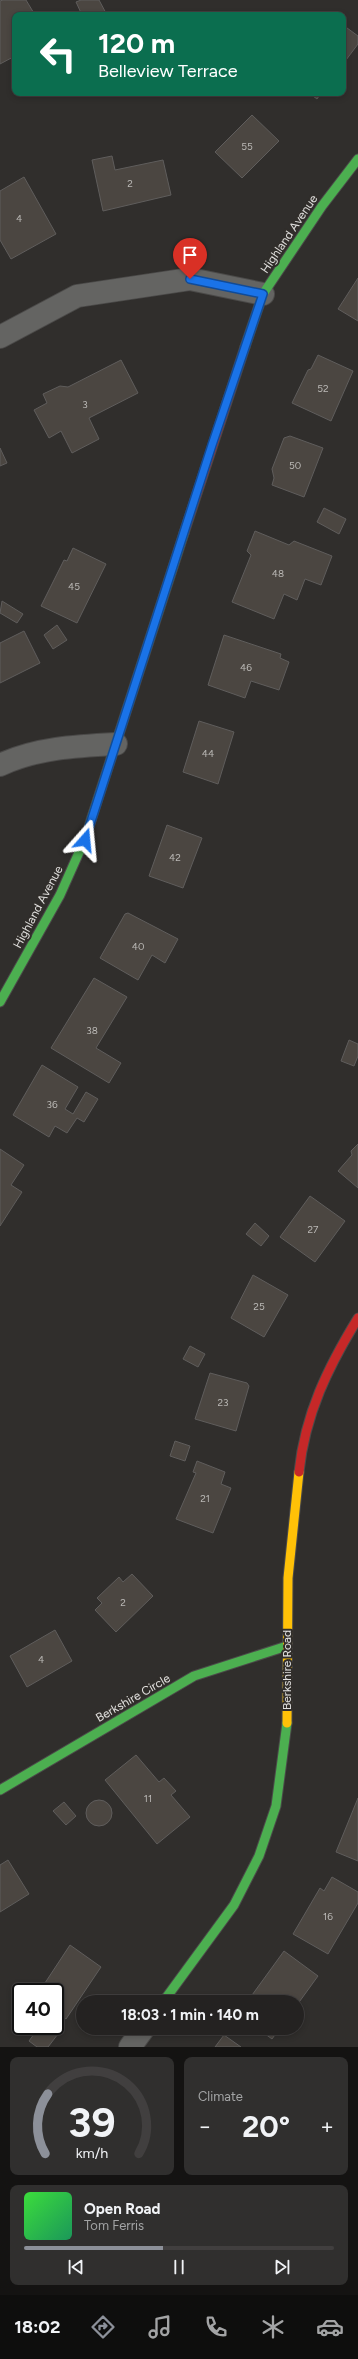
<!DOCTYPE html>
<html lang="en">
<head>
<meta charset="utf-8">
<style>
	body { margin:0; font-family:Figtree,sans-serif; background:#302f2e; color:#f1f3f6; height:100vh; display:flex; flex-direction:column; font-size:15px; white-space:nowrap }
	* { box-sizing:border-box; margin:0 }
	p { font-size:13px; color:#a3a4a5 }
	.icon { flex:none; width:22px; height:22px; fill:none; stroke:currentColor; stroke-width:2; stroke-linecap:round; stroke-linejoin:round }
	.map { position:relative; height:2047px; overflow:hidden }
	.panel { display:flex; flex-direction:column; gap:10px; padding:10px; background:#141312; flex:1 }
	.panel>* { flex:none }
	.banner { position:absolute; left:12px; top:12px; width:334px; height:84px; border-radius:8px; box-shadow:0 2px 6px #0003,0 0 0 1px #413f3f; background:#0b6e4f; color:#fff; overflow:hidden }
	.speed { position:absolute; left:12px; top:1983px; display:flex; gap:8px; font-size:20px; font-weight:700; text-align:center }
	.speed>* { display:grid; place-content:center; width:52px; height:52px; border-radius:50%; background:#242221; box-shadow:0 2px 6px #0003,0 0 0 1px #413f3f; line-height:1 }
	.speed .limit { border:2px solid #111; border-radius:6px; background:#fff; color:#111 }
	.pin { position:absolute; display:grid; place-items:center; width:34px; height:34px; color:#fff; margin:-41px -17px; border-radius:50% 50% 50% 0; rotate:-45deg; box-shadow:0 0 4px #0007 }
	.pin .icon { rotate:45deg }
	.me { position:absolute; width:44px; margin:-22px; rotate:18deg; stroke-linejoin:round; filter:drop-shadow(0 0 3px #0008) }
	.turn { display:flex; align-items:center; gap:14px; height:84px; padding:0 20px; font-size:18px }
	.turn .icon { width:52px; height:52px; stroke-width:2.5 }
	.turn b { display:block; font-size:28px; line-height:34px }
	.big { font-size:30px; font-weight:700; line-height:1.1 }
	.panel .tile { flex:1; display:flex; flex-direction:column; justify-content:center; gap:6px; min-width:0; padding:0 14px; border-radius:8px; background:#302f2e }
	.panel .dial { align-items:center; gap:0 }
	.dial svg { height:104px; overflow:visible; fill:none; stroke:#413f3f; stroke-width:7; stroke-linecap:round; text-anchor:middle }
	.dial text { fill:#f1f3f6; stroke:none }
	.song { display:flex; align-items:center; gap:12px }
	.cover { width:48px; height:48px; border-radius:6px; background:linear-gradient(135deg,hsl(120 70% 55%),hsl(150 70% 35%)) }
	.played { height:4px; border-radius:2px; background:linear-gradient(90deg,#8c9099 45%,#413f3f 45%) }
	.keys { display:flex; justify-content:space-around; direction:ltr }
	.heat { display:flex; justify-content:space-between; align-items:center; font-size:22px; direction:ltr }
	.panel .tiles { flex:1; display:grid; gap:10px; grid-template-columns:1fr 1fr }
	.tile:last-child { grid-column:span 2 }
	.trip { position:absolute; left:76px; top:1995px; width:228px; height:40px; border-radius:20px; background:#242221; box-shadow:0 2px 6px #0003,0 0 0 1px #413f3f; font-weight:700; line-height:40px; text-align:center }
	.tab-bar { display:flex; height:64px; justify-content:space-around; align-items:center; background:#0e0e0d; color:#a3a4a5 }
	.tab-bar .icon { width:28px; height:28px }
	.tab-bar .on { color:#8c9099 }
	.tab-bar b { font-size:18px; color:#f1f3f6 }
	.map>svg:first-child { display:block }
	.building { fill:#4b4641; stroke:#5f5d5c }
	.lines { fill:none; stroke-linecap:round; stroke-linejoin:round }
	.street-casing { stroke:#4b4a49; stroke-width:24 }
	.fast-casing { stroke:#4b4a49; stroke-width:11 }
	.slow-casing { stroke:#4b4a49; stroke-width:11 }
	.jam-casing { stroke:#4b4a49; stroke-width:11 }
	.street { stroke:#646462; stroke-width:22 }
	.fast { stroke:#4caf50; stroke-width:9 }
	.slow { stroke:#ffc107; stroke-width:9 }
	.jam { stroke:#c62828; stroke-width:9 }
	.route-casing { stroke:#114b97; stroke-width:10 }
	.route { stroke:#1a73e8; stroke-width:7 }
	.labels { text-anchor:middle; dominant-baseline:central; stroke-width:4; stroke-linejoin:round; paint-order:stroke }
	.number-label { font-size:10px; fill:#bbb9b6 }
	.street-label { font-size:12px; fill:#e0dfdd; stroke:#312e2b }
</style>
</head>
<body>
<div class="map">
<svg width="358" height="2047" viewBox="0 0 358 2047">
	<rect width="100%" height="100%" fill="#302e2c"/>
	<g class="building">
		<polygon points="3,0 26,0 35,15 15,15 15,56 0,64 0,1"/>
		<polygon points="81,0 99,0 107,15 82,15 76,2"/>
		<polygon points="343,25 358,36 358,44 343,64"/>
		<polygon points="309,93 321,93 317,99"/>
		<polygon points="252,115 279,141 242,178 215,152"/>
		<polygon points="112,156 115,170 163,160 171,195 103,211 92,160"/>
		<polygon points="24,177 56,234 11,259 0,240 0,191"/>
		<polygon points="358,278 358,321 338,309"/>
		<polygon points="318,355 353,371 331,421 292,403 308,370 311,369"/>
		<polygon points="121,360 138,393 89,418 99,439 72,453 61,431 49,438 34,410 47,403 43,394 60,386 68,387"/>
		<polygon points="290,436 323,448 304,497 272,485 274,478 272,469 284,438"/>
		<polygon points="0,448 7,463 0,466"/>
		<polygon points="324,508 346,519 339,534 317,522"/>
		<polygon points="255,531 289,545 294,541 332,556 321,585 305,579 297,600 284,594 274,619 232,602 251,555 247,551"/>
		<polygon points="73,548 106,564 77,623 41,606 64,560 67,561"/>
		<polygon points="2,601 23,614 17,623 0,613"/>
		<polygon points="57,625 67,640 53,649 44,635"/>
		<polygon points="24,631 40,663 0,683 0,643"/>
		<polygon points="224,635 281,654 280,658 289,662 279,690 251,681 245,698 208,685"/>
		<polygon points="199,721 234,732 218,784 183,772"/>
		<polygon points="167,825 202,838 183,888 149,876"/>
		<polygon points="128,913 178,939 165,963 152,955 138,980 100,958 125,914"/>
		<polygon points="94,978 127,997 96,1048 121,1063 109,1083 51,1048"/>
		<polygon points="349,1040 358,1044 358,1056 354,1066 341,1061"/>
		<polygon points="42,1065 78,1087 65,1109 73,1114 86,1092 98,1099 84,1122 77,1118 67,1133 55,1126 49,1137 13,1115"/>
		<polygon points="358,1144 358,1188 338,1171 352,1155 351,1151"/>
		<polygon points="0,1149 24,1165 11,1185 22,1192 0,1226"/>
		<polygon points="310,1196 345,1221 315,1262 280,1237"/>
		<polygon points="255,1223 269,1236 261,1246 246,1234"/>
		<polygon points="253,1275 288,1295 264,1337 231,1318"/>
		<polygon points="190,1346 205,1354 198,1367 183,1359"/>
		<polygon points="210,1373 247,1383 249,1386 236,1431 195,1419"/>
		<polygon points="175,1441 190,1446 185,1461 170,1456"/>
		<polygon points="197,1461 225,1472 221,1484 231,1488 213,1533 176,1519 196,1473 193,1472"/>
		<polygon points="132,1574 153,1596 116,1632 95,1610 102,1603 97,1598 119,1577 123,1582"/>
		<polygon points="55,1630 72,1661 27,1687 10,1656"/>
		<polygon points="136,1755 159,1782 164,1778 176,1791 171,1795 190,1817 157,1844 105,1780"/>
		<polygon points="358,1798 358,1861 336,1852"/>
		<circle cx="99" cy="1813" r="13"/>
		<polygon points="64,1802 76,1816 66,1825 53,1811"/>
		<polygon points="8,1860 29,1894 0,1912 0,1865"/>
		<polygon points="332,1877 358,1892 358,1903 328,1954 293,1934 320,1888 324,1891"/>
		<polygon points="70,1945 101,1967 66,2019 55,2012 55,1992 39,1992"/>
		<polygon points="284,1951 318,1976 297,2005 297,2002 247,2002"/>
		<polygon points="40,2026 47,2026 58,2034 48,2047 37,2047 29,2041"/>
		<polygon points="257,2028 280,2028 272,2039"/>
		<polygon points="224,2035 241,2047 215,2047"/>
	</g>
	<g class="lines">
		<defs>
			<g id="street">
				<polyline points="0,337 77,296 190,279 263,294"/>
				<path d="M0,765C36,748 76,746 116,744"/>
				<polyline points="130,2047 144,2028"/>
			</g>
			<g id="fast">
				<polyline points="245,347 263,294 322,206 358,159"/>
				<polyline points="0,1002 60,895 85,839 184,533"/>
				<polyline points="0,1790 194,1676 287,1646"/>
				<polyline points="163,2002 234,1905 259,1856 276,1806 287,1723"/>
			</g>
			<polyline id="slow" points="287,1723 288,1578 299,1472"/>
			<g id="jam">
				<polyline points="184,533 245,347"/>
				<path d="M299,1472C305,1414 328,1367 358,1318"/>
			</g>
		</defs>
		<use href="#street" class="street-casing"/>
		<use href="#fast" class="fast-casing"/>
		<use href="#slow" class="slow-casing"/>
		<use href="#jam" class="jam-casing"/>
		<use href="#street" class="street"/>
		<use href="#fast" class="fast"/>
		<use href="#slow" class="slow"/>
		<use href="#jam" class="jam"/>
	</g>
	<g class="lines">
		<defs>
			<polyline id="route" points="85,840 212,445 263,294 190,279"/>
		</defs>
		<use href="#route" class="route-casing"/>
		<use href="#route" class="route"/>
	</g>
	<g class="labels">
		<g class="number-label">
			<text x="247" y="146">55</text>
			<text x="130" y="183">2</text>
			<text x="19" y="218">4</text>
			<text x="323" y="388">52</text>
			<text x="85" y="404">3</text>
			<text x="295" y="465">50</text>
			<text x="278" y="573">48</text>
			<text x="74" y="586">45</text>
			<text x="246" y="667">46</text>
			<text x="208" y="753">44</text>
			<text x="175" y="857">42</text>
			<text x="138" y="946">40</text>
			<text x="92" y="1030">38</text>
			<text x="52" y="1104">36</text>
			<text x="313" y="1229">27</text>
			<text x="259" y="1306">25</text>
			<text x="223" y="1402">23</text>
			<text x="205" y="1498">21</text>
			<text x="123" y="1602">2</text>
			<text x="41" y="1659">4</text>
			<text x="148" y="1798">11</text>
			<text x="328" y="1916">16</text>
		</g>
		<g class="street-label">
			<text transform="translate(289 234) rotate(-56)">Highland Avenue</text>
			<text transform="translate(38 907) rotate(-62)">Highland Avenue</text>
			<text transform="translate(287 1670) rotate(-90)">Berkshire Road</text>
			<text transform="translate(133 1698) rotate(-30)">Berkshire Circle</text>
		</g>
	</g>
</svg>
<div class="speed"><div class="limit">40</div></div>
<div class="pin" style="left:190px;top:279px;background:#d93025"><svg class="icon" aria-label="arrive" viewBox="0 0 24 24"><path d="M6 21V4h12l-3 4 3 4H6"/></svg></div>
<svg class="me" style="left:85px;top:840px" viewBox="-20 -20 40 40"><path d="M0-17L14 15 0 8-14 15z" fill="#1a73e8" stroke="#fff" stroke-width="4"/></svg>
<div class="trip">18:03 · 1 min · 140 m</div>
<div class="banner">
<div class="turn"><svg class="icon" aria-label="left" viewBox="0 0 24 24"><path d="M17 20v-9H6M10 6l-5 5 5 5"/></svg><div><b>120 m</b>Belleview Terrace</div></div>
</div>
</div>
<section class="panel">
<div class="tiles">
<div class="tile dial"><svg viewBox="0 0 100 80">
<path d="M14 69A42 42 0 1 1 86 69"/>
<path d="M14 69A42 42 0 0 1 16 23" stroke="#8c9099"/>
<text x="50" y="56" font-size="32" font-weight="700">39</text>
<text x="50" y="72" font-size="11">km/h</text>
</svg></div>
<div class="tile"><p>Climate</p>
<div class="heat"><a>−</a><b class="big">20°</b><a>+</a></div>
</div>
<div class="tile">
<div class="song"><i class="cover"></i><div><b>Open Road</b><p>Tom Ferris</p></div></div>
<div class="played"></div>
<div class="keys"><svg class="icon" aria-label="previous" viewBox="0 0 24 24"><path d="M18 5L8 12l10 7zM5 5v14"/></svg><svg class="icon" aria-label="pause" viewBox="0 0 24 24"><path d="M8 5v14M16 5v14"/></svg><svg class="icon" aria-label="next" viewBox="0 0 24 24"><path d="M6 5l10 7-10 7zM19 5v14"/></svg></div>
</div>
</div>
</section>
<nav class="tab-bar">
<b>18:02</b>
<svg class="icon on" aria-label="directions" viewBox="0 0 24 24"><path d="M12 3l9 9-9 9-9-9zM9 14v-3h6M13 9l2 2-2 2"/></svg>
<svg class="icon" aria-label="music" viewBox="0 0 24 24"><path d="M9 18V5l10-2v13"/><circle cx="6" cy="18" r="3"/><circle cx="16" cy="16" r="3"/></svg>
<svg class="icon" aria-label="phone" viewBox="0 0 24 24"><path d="M5 4h4l2 5-3 2q2 4 5 5l2-3 5 2v4C11 20 4 13 5 4z"/></svg>
<svg class="icon" aria-label="climate" viewBox="0 0 24 24"><path d="M12 3v18M4 7l16 10M4 17L20 7"/></svg>
<svg class="icon" aria-label="car" viewBox="0 0 24 24"><path d="M5 17H2v-5l4-1 3-4h7l3 4 3 1v5h-3M9 17h6M6 11h13"/><circle cx="7" cy="17" r="2"/><circle cx="17" cy="17" r="2"/></svg>
</nav>
</body>
</html>
